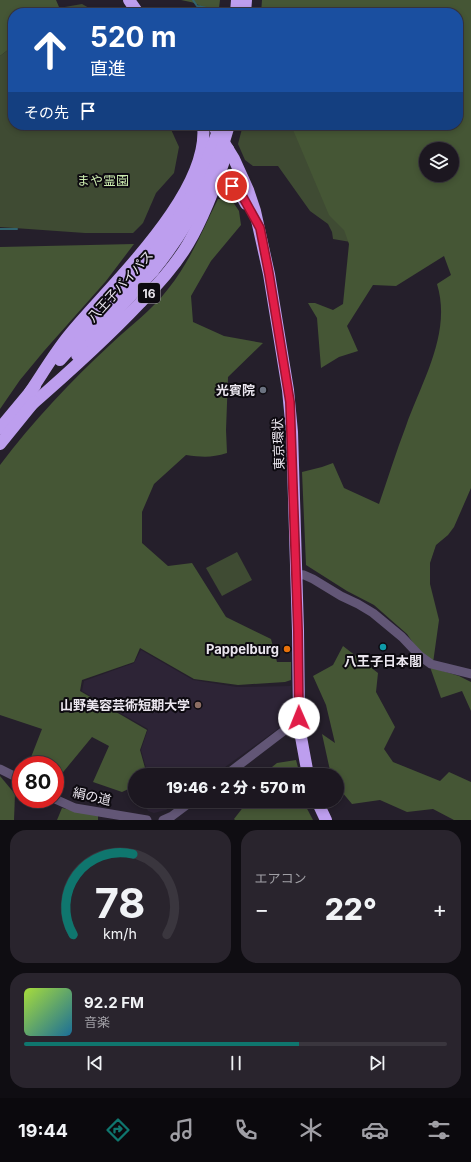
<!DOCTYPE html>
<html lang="ja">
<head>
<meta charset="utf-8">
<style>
	body { margin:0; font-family:Inter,"Noto Sans JP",sans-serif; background:#29242d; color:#f1f3f6; height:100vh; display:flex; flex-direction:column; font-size:15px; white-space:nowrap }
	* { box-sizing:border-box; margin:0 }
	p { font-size:13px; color:#a09fa5 }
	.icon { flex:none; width:22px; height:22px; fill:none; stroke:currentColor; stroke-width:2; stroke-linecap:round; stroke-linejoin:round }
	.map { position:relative; height:820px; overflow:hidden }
	.panel { display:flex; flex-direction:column; gap:10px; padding:10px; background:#0f0d12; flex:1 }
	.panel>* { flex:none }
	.guide { position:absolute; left:8px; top:8px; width:455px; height:122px; border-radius:16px; box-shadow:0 2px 6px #0003,0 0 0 1px #3a363e; background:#1a4fa0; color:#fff; overflow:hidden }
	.controls { position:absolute; left:419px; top:142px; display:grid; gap:8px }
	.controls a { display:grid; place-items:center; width:40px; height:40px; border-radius:50%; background:#1c1720; box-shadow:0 2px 6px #0003,0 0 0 1px #3a363e; font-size:20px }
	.speed { position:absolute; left:12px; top:756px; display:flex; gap:8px; font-size:20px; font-weight:700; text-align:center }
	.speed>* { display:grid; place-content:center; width:52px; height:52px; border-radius:50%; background:#1c1720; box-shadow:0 2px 6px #0003,0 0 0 1px #3a363e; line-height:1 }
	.speed .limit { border:6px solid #d22; background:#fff; color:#111 }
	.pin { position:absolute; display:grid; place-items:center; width:34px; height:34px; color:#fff; margin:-17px; border:2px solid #fff; border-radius:50%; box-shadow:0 1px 4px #0007 }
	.me { position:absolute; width:44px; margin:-22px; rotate:359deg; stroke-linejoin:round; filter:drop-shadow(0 0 3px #0008) }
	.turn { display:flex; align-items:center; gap:14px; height:84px; padding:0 16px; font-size:18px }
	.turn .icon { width:52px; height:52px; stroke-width:2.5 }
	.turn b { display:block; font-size:28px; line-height:34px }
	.then { display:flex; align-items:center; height:38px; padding:0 16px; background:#0003; gap:8px; font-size:15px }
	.big { font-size:30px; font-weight:800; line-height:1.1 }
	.panel .card { flex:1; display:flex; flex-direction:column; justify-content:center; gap:6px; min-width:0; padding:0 14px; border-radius:16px; background:#29242d }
	.panel .dial { align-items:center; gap:0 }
	.dial svg { height:104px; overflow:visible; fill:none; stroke:#3a363e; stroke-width:7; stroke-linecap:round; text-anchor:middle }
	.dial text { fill:#f1f3f6; stroke:none }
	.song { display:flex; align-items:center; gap:12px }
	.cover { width:48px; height:48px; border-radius:6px; background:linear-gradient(135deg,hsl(80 70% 55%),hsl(200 70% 35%)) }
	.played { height:4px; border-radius:2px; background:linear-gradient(90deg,#0f766e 65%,#3a363e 65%) }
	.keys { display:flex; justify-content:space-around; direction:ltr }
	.heat { display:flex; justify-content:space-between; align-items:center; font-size:22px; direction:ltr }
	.panel .tiles { flex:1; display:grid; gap:10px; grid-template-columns:1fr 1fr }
	.card:last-child { grid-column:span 2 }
	.trip { position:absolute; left:128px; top:768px; width:216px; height:40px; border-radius:20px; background:#1c1720; box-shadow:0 2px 6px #0003,0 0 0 1px #3a363e; font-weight:800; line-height:40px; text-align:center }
	.menu { display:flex; height:64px; justify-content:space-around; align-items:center; background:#0b090d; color:#a09fa5 }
	.menu .icon { width:28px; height:28px }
	.menu .active { color:#0f766e }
	.menu b { font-size:18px; color:#f1f3f6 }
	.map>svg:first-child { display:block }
	.built { fill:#2d2436 }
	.green { fill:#3f4b33 }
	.forest { fill:#455635; fill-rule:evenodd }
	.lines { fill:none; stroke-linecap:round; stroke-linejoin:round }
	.stream { stroke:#31636e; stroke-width:2 }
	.minor { stroke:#625676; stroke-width:9 }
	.highway { stroke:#bd9eee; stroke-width:12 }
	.highway-bridge { stroke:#bd9eee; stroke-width:12 }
	.route-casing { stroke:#92132f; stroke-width:10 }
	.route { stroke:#e11d48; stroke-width:7 }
	.worship-dot { fill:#6b7280; stroke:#0d0a10; stroke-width:1.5 }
	.culture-dot { fill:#0f9aa8; stroke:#0d0a10; stroke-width:1.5 }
	.food-dot { fill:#e8710a; stroke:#0d0a10; stroke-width:1.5 }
	.education-dot { fill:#8d6e63; stroke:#0d0a10; stroke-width:1.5 }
	.labels { text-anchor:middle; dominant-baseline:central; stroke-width:4; stroke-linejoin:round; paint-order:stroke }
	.shield { fill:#0d0a10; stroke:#a8a4ac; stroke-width:1 }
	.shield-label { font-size:12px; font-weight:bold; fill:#ebe6ef }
	.park-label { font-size:13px; fill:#ccebaf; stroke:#0d0a10 }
	.street-label { font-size:13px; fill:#ebe6ef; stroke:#0d0a10 }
	.poi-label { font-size:13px; font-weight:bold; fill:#ebe6ef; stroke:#0d0a10; text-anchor:end }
</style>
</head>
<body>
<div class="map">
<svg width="471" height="820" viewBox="0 0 471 820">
	<rect width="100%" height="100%" fill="#251f2b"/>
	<g class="built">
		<polygon points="141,650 193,680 237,687 291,686 290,719 286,724 282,726 214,775 148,775 141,750 148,729 82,691 84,681 134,663"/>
		<polygon points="143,801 179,801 166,810 154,813 148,811"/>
	</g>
	<g class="green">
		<polygon points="82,4 98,13 52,13 59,8"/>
		<polygon points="13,46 13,125 169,125 179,147 174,173 156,193 143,223 133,233 85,233 0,227 0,56"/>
		<polygon points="243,125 387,125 374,246 333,239 332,232 328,224 310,211 278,166 253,166 245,160 238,144"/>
		<polygon points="237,552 252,580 222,596 206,568"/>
	</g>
	<g class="forest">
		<polygon points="0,0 56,0 59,7 52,13 13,13 13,46 0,56"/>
		<path d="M181,0H220L219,8L226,13H205C202,3 190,2 181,0Z"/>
		<path d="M262,0H471V488L454,527L448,535L436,545L430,563V584L439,620L433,663L418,650L407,634L374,605L347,591L306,565L302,472L322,467L333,463L344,488L379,504C388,478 396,452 406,426C422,381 452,333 437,284L451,275L444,256L396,286L373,285L347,326L358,351L339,357L321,368L317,318L308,303H315L333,310L343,304L349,244L344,230L329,215L291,125H458V13H261ZM426,149H452V175H426Z"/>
		<path d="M218,199H226L233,202L239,211L241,225L211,261L191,296L193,322L224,336L263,343L228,377L226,430L227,453C211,458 202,457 186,455L154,484L142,512V543L168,566L192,563L226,617L271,639L277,662H291V680L285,682L238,685L194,679L140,648L134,662L82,680L80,691L147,730L140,750L147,775H135V786L122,792L93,782L109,746L92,737L55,782V765H28L42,729L0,715V465C33,421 71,381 111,344C130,326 152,310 168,289C190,262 203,229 218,199Z"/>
		<polygon points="134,244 106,281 44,351 20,380 0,409 0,247"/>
		<polygon points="343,646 378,673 376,692 395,727 384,749 393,762 440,781 449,772 471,782 471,820 454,820 433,809 407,812 380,800 352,804 337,786 337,775 331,775 322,734 335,743 326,705 313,676 333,665"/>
		<polygon points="430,667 459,676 471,682 471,711 462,691 441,698"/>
		<polygon points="296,760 300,775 262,775 277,763"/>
		<polygon points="0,776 15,794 14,820 0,820"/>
		<polygon points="248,801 303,801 313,820 235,820 234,819"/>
		<polygon points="62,808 98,816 98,820 57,820"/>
	</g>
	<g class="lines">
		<g class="stream">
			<polyline points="193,0 197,6 211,9 212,13"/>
			<polyline points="0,229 17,229"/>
		</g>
		<g class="minor">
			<polyline points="296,574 304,575 313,579 341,596 358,604 373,613 402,637 420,656 431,664 471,674"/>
			<polyline points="0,769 14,776 21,782"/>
			<polyline points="226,775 285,730 290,727 300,726"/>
			<polyline points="55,799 75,808 147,820"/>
			<polyline points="163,820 172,816 192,801"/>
		</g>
		<g class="highway">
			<polyline points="129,0 138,13"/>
			<polyline points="236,13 237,0"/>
			<polyline points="245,13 246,0"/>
			<polyline points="213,125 234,159 248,190 255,211 269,274 288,390 292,432 298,631 299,718 301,737 308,775"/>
			<path d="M214,188C222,184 228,184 236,187L246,204"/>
			<polyline points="77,355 153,271"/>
			<polyline points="60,360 146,264"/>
			<path d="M30,392C43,373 55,352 70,334C110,285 211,193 203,125"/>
			<path d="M29,407C67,374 105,340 140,303C157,285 175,266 188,244C205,215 217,182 228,149"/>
			<polyline points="0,428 35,386"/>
			<polyline points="0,444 34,402"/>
			<polyline points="317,801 326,820"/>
		</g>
		<g class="highway-bridge">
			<path d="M146,264C182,220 202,179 220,125"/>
			<path d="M153,271C188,228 214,179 229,125"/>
		</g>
	</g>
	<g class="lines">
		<defs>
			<polyline id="route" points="232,186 239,190 260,228 269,274 290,402 298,631 299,718"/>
		</defs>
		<use href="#route" class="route-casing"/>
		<use href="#route" class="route"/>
	</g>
	<circle class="worship-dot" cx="263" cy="390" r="4"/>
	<circle class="culture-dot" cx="383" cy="647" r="4"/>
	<circle class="food-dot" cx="287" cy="649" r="4"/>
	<circle class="education-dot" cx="198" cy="705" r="4"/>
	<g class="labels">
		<rect class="shield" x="138" y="283" width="22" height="20" rx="3"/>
		<g class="shield-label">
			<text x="149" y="293">16</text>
		</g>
		<g class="park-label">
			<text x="103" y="180">まや霊園</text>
		</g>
		<g class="street-label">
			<text transform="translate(120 286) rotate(-48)">八王子バイパス</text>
			<text transform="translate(278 444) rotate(-92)">東京環状</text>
			<text transform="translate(92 796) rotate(13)">絹の道</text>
		</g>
		<g class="poi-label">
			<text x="255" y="390">光賓院</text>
			<text x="279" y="649">Pappelburg</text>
			<text x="383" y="661" text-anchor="middle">八王子日本閣</text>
			<text x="190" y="705">山野美容芸術短期大学</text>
		</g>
	</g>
</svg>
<div class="controls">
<a><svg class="icon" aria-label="layers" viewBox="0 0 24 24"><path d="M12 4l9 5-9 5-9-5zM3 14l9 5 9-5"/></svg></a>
</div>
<div class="speed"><div class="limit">80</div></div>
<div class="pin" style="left:232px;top:186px;background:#d93025"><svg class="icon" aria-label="arrive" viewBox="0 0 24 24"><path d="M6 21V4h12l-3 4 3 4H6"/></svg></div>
<svg class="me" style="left:299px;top:718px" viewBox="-20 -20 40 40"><circle r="19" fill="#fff"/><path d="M0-13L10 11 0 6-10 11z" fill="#e11d48"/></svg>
<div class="trip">19:46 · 2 分 · 570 m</div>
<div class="guide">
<div class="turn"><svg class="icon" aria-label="ahead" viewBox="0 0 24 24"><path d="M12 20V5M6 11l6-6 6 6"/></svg><div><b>520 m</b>直進</div></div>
<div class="then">その先<svg class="icon" aria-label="arrive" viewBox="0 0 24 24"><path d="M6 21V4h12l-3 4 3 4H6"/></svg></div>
</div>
</div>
<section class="panel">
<div class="tiles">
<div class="card dial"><svg viewBox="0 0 100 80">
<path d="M14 69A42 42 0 1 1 86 69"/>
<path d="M14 69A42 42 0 0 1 60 7" stroke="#0f766e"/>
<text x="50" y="56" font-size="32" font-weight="700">78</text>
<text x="50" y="72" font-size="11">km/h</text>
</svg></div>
<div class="card"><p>エアコン</p>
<div class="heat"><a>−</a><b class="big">22°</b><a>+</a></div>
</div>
<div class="card">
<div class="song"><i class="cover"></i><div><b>92.2 FM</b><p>音楽</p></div></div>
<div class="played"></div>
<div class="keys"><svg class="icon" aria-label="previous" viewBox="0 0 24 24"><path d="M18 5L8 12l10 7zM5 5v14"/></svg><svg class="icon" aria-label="pause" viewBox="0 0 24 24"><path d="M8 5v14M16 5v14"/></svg><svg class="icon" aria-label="next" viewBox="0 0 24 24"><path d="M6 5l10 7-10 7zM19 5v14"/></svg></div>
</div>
</div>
</section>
<nav class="menu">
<b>19:44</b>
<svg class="icon active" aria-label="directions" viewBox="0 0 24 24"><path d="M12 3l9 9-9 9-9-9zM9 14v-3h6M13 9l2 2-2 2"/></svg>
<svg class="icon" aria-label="music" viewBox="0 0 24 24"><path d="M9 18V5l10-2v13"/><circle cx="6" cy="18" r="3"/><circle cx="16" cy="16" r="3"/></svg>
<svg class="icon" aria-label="phone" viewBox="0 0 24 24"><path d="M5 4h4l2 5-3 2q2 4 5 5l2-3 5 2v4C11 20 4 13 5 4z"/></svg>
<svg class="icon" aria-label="climate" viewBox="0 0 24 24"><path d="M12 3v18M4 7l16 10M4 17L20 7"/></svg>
<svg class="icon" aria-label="car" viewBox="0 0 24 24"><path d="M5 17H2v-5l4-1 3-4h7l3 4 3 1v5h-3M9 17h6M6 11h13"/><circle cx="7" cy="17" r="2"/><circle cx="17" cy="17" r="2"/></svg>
<svg class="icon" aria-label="filters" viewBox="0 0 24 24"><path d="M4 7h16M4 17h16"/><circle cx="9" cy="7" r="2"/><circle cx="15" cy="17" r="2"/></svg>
</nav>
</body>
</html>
